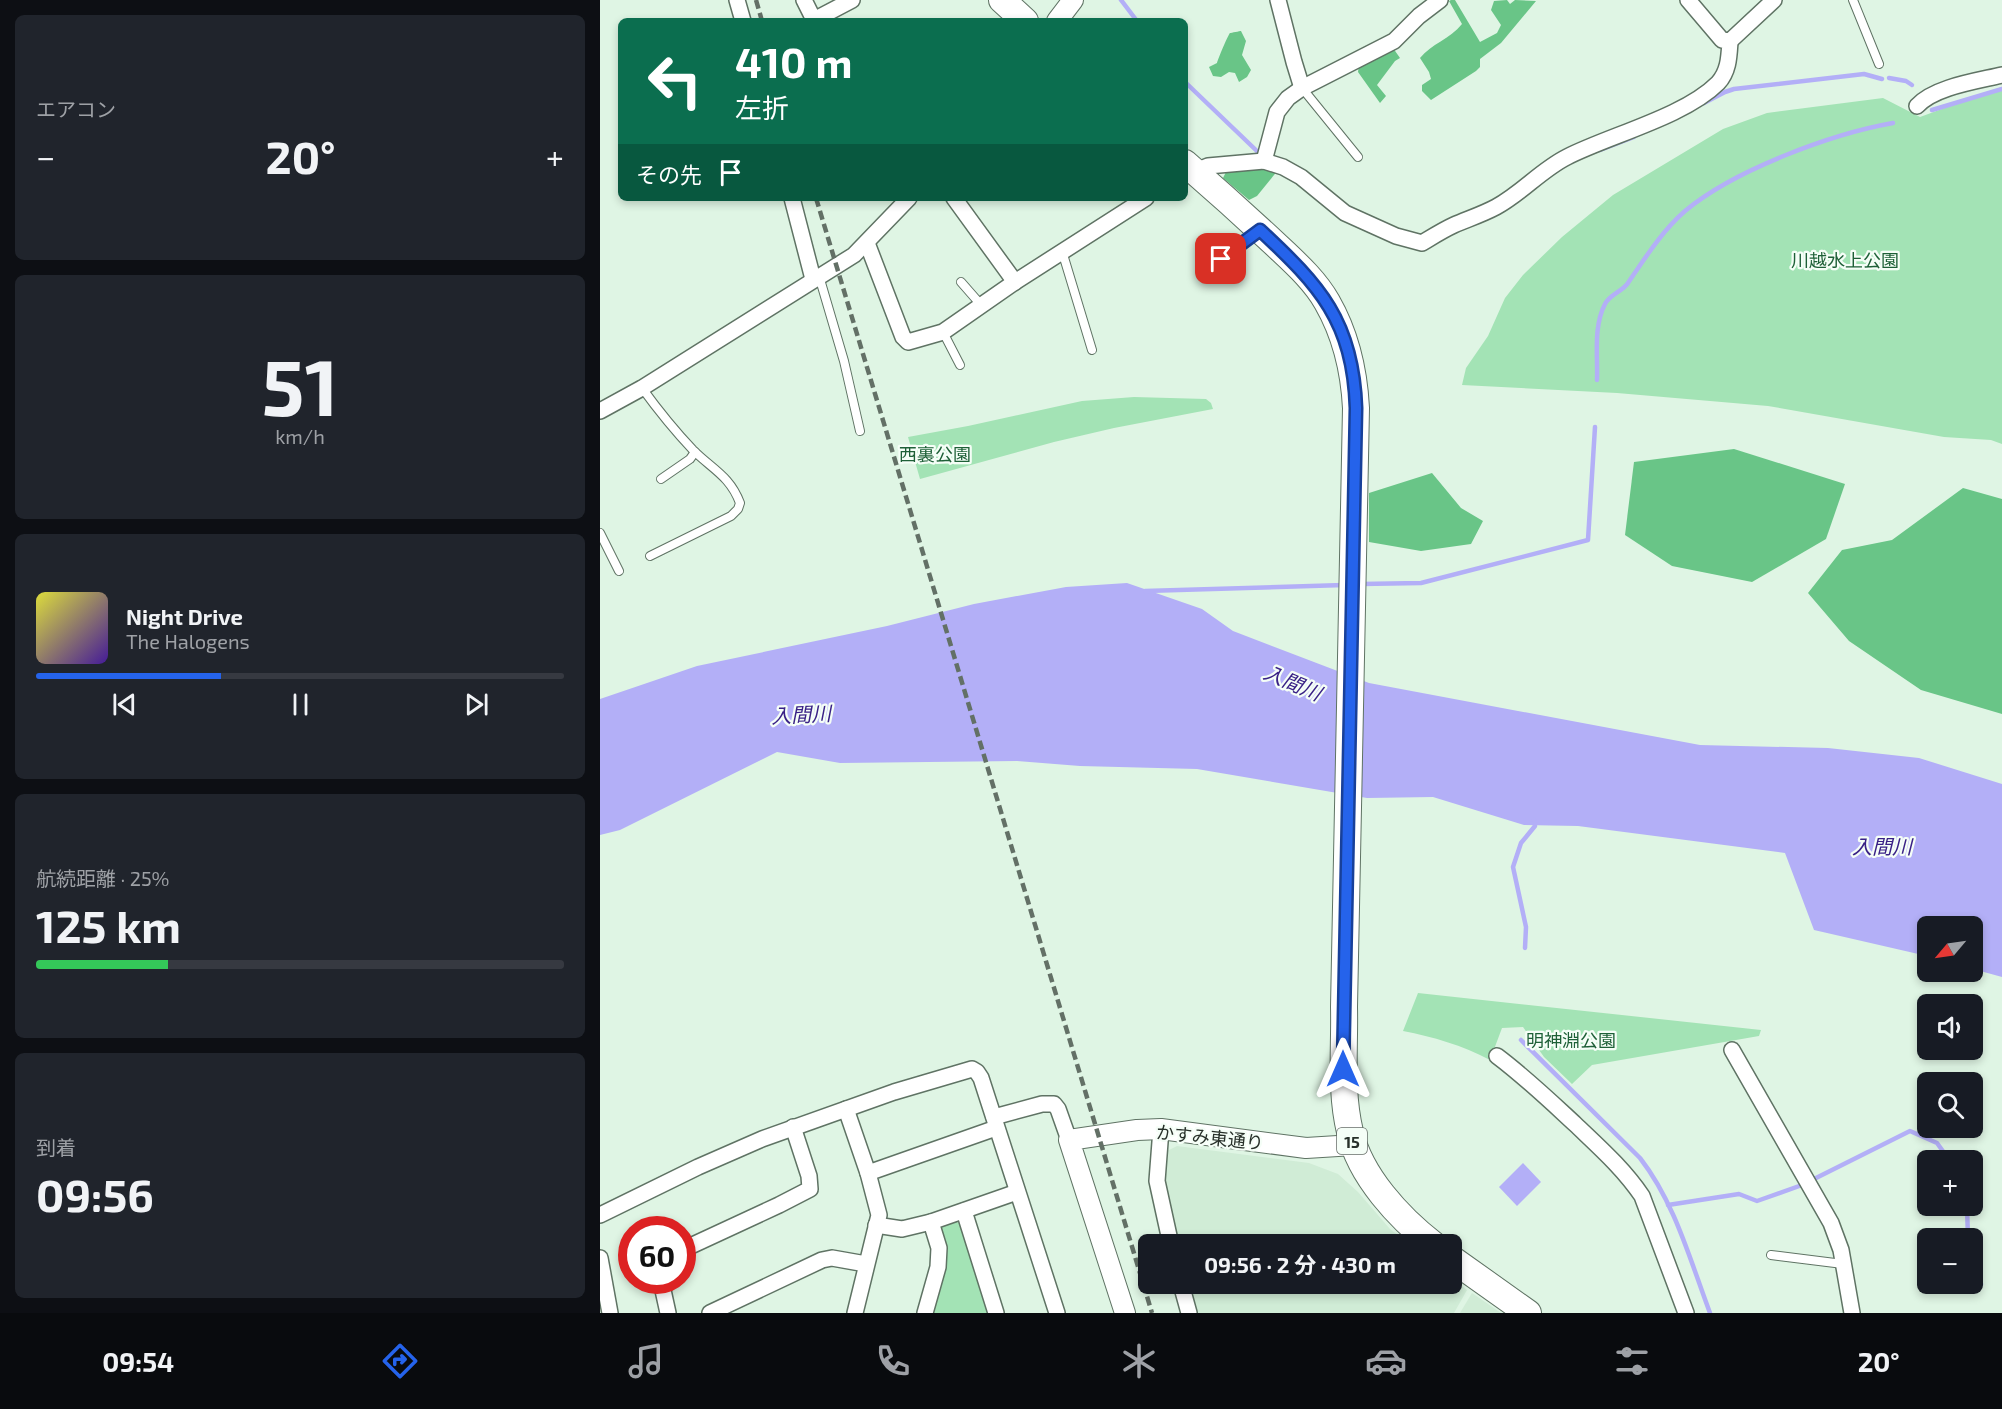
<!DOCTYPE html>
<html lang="ja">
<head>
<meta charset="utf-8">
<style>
	body { margin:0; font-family:"Exo 2","Noto Sans JP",sans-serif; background:#20242c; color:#f1f3f6; height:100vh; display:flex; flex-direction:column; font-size:22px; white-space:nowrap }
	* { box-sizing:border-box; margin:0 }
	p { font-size:20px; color:#9ea1a6 }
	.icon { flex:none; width:33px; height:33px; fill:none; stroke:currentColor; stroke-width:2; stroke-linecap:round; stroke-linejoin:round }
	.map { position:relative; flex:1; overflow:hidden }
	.side { display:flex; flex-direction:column; gap:15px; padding:15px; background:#0d0f14; width:600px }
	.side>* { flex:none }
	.top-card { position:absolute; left:18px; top:18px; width:570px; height:183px; border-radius:9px; box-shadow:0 3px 9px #0003; background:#0b6e4f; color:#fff; overflow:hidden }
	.needle { width:39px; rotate:241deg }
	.controls { position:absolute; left:1317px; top:916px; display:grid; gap:12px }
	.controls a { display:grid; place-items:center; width:66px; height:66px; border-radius:9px; background:#171b24; box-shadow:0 3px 9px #0003; font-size:30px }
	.speed { position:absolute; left:18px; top:1216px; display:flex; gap:12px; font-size:30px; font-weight:700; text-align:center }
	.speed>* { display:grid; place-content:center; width:78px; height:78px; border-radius:50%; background:#171b24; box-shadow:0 3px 9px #0003; line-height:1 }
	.speed .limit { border:9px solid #d22; background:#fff; color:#111 }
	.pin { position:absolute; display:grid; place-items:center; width:51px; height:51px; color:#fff; margin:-26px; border-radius:12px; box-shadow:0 3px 9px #0006 }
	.me { position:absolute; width:66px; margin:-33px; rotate:0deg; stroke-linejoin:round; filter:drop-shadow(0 0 4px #0008) }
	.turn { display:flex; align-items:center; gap:21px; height:126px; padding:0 18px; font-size:27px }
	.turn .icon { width:78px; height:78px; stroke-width:2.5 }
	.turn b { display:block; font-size:42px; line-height:51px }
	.then { display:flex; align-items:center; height:57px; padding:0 18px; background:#0003; gap:12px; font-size:22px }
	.big { font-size:45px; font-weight:700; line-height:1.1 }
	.side .widget { flex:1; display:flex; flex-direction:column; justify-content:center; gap:9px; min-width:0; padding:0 21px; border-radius:9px; background:#20242c }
	.side .dial { align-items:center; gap:0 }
	.dial b { font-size:78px; line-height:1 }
	.song { display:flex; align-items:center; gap:18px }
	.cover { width:72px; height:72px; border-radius:9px; background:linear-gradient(135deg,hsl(60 70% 55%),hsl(260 70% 35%)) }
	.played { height:6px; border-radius:3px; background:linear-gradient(90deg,#2563eb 35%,#363941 35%) }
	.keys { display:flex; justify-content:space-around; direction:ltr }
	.heat { display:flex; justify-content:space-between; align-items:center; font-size:33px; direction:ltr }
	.charge { height:9px; border-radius:4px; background:linear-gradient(90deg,#34c759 25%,#363941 0) }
	.trip { position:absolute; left:538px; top:1234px; width:324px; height:60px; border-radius:9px; background:#171b24; box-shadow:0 3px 9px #0003; font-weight:700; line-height:60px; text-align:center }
	.tabs { display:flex; height:96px; justify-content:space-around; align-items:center; background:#090b0e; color:#9ea1a6 }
	.tabs .icon { width:42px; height:42px }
	.tabs .selected { color:#2563eb }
	.tabs b { font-size:27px; color:#f1f3f6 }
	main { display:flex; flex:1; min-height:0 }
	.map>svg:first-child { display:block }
	.built { fill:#d0ecd6 }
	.green { fill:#a3e3b5 }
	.forest { fill:#69c587 }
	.water { fill:#b3aff7 }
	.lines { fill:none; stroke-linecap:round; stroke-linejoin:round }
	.stream { stroke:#b3aff7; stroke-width:4.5 }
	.service-casing { stroke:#5f7364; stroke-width:10 }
	.minor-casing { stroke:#5f7364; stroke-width:18 }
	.tertiary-casing { stroke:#5f7364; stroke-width:22 }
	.primary-casing { stroke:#5f7364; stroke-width:28 }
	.service { stroke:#fff; stroke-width:8 }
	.minor { stroke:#fff; stroke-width:15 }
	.tertiary { stroke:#fff; stroke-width:20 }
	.primary { stroke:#fff; stroke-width:26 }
	.rail { stroke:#637066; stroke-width:4.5; stroke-dasharray:9 4.5; stroke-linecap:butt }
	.route-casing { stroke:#184099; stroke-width:15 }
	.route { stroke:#2563eb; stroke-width:10 }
	.labels { text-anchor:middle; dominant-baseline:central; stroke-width:4.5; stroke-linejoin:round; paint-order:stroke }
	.shield { fill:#f5fef7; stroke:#666e68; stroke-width:1.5 }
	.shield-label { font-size:16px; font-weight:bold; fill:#28302a }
	.park-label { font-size:18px; fill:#1e6037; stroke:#f5fef7 }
	.street-label { font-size:18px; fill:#28302a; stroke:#f5fef7 }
	.water-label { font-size:20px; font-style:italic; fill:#392186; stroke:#f5fef7 }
</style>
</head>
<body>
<main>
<section class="side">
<div class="widget"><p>エアコン</p>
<div class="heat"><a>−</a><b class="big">20°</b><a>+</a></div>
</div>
<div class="widget dial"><b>51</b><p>km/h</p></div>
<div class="widget">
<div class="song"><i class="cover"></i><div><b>Night Drive</b><p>The Halogens</p></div></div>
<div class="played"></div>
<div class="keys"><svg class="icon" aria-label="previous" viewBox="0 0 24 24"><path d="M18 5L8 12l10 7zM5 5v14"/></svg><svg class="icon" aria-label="pause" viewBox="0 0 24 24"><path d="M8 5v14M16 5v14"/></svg><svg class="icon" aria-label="next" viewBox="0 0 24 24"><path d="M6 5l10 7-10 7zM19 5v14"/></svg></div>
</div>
<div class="widget"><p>航続距離 · 25%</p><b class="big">125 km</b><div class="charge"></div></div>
<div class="widget"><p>到着</p><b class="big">09:56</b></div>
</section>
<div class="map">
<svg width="1402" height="1313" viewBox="0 0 1402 1313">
	<rect width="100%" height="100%" fill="#dff5e4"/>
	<g class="built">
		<polygon points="577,1146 709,1163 738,1174 758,1192 790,1229 811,1245 578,1245 563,1174 565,1152"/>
		<polygon points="852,1278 867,1290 854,1313 598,1313 590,1284 852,1284"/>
		<polygon points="872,1293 901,1313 860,1313"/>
	</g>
	<g class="green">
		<polygon points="1402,87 1402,444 1391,440 1344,437 1168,406 1017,393 862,385 866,368 888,336 905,298 923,275 962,237 1013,195 1123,129 1167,113 1283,98 1320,117"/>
		<polygon points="534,397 606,399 611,403 613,409 514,428 454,442 320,479 308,437 368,426 482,401"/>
		<path d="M818,993L1161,1030L1159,1036L992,1065L972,1084L944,1057L923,1027L902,1028L890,1060C862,1045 833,1037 803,1031Z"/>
		<polygon points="350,1221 357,1222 363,1226 391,1313 332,1313 339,1234 341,1225"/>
	</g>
	<g class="forest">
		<path d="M851,0H855L880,42L897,33L901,25L891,10L894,1L907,0L910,4L915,0L936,1L901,43L880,59V67L876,71L831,100L822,91V85L831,79L829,72L820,58C831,44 850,39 862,24L849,1Z"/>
		<path d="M641,31L646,41L642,55L651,70L647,77L639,82L635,73L629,72L621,77L613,76L609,67L617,63C618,59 628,35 630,33C631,33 640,31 641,31Z"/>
		<polygon points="793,48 800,58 795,61 777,85 786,96 780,103 758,72 759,65"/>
		<polygon points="628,168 666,168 678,170 657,196 649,200 623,178"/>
		<polygon points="1134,449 1245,484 1226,539 1152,582 1072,566 1025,535 1034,462"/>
		<polygon points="832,473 861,508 883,521 871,544 821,551 769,542 769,493"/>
		<polygon points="1363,488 1402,499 1402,714 1321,690 1249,641 1208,593 1242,550 1292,540"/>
	</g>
	<g class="water">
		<polygon points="527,583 602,609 633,631 769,683 1100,745 1228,748 1319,758 1402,784 1402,977 1373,969 1372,927 1328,927 1327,956 1214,930 1185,853 978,826 924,825 833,797 767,798 597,769 480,766 417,761 240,763 177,752 20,830 0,835 0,699 97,666 287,626 374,604 466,587"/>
		<polygon points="923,1163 941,1182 917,1206 899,1187"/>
	</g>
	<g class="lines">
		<g class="stream">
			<polyline points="521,0 537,21"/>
			<polyline points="1289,78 1306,81 1312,85"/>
			<polyline points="585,82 659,153"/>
			<polyline points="1104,103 1125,92 1134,89 1264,74 1282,79"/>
			<polyline points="1332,110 1402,89"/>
			<polyline points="1000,150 1034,137"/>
			<path d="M997,380C998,356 993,327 1005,304C1009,295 1023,291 1028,283C1045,258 1062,231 1085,211C1134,170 1231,134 1293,123"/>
			<polyline points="761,584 821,583 988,540 995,427"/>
			<polyline points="545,591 744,585"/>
			<polyline points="925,948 926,927 913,867 921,843 935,826 934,820"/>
			<path d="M921,1040L1040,1158C1075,1203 1090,1260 1110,1313"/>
			<polyline points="1068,1205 1139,1194 1157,1201 1202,1185 1310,1131 1337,1143 1350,1161"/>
			<polyline points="1367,1206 1368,1239"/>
			<polyline points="1372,1257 1381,1284"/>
		</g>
		<defs>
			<g id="service">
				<polyline points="1253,0 1279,64"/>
				<polyline points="702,88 758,157"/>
				<polyline points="462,251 492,350"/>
				<polyline points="606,270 656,232"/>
				<polyline points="219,276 244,361 260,431"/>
				<polyline points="361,282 382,306"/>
				<polyline points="343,332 360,365"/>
				<path d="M42,388C58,410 75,431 93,450C112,469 130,476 140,503L138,509L131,516L50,556"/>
				<polyline points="61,479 90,459 95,452"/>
				<polyline points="0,533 19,571"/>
				<polyline points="1171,1255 1243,1264"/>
			</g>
			<g id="minor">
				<polyline points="137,0 143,21"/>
				<polyline points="204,0 214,20 252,0"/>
				<polyline points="678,0 694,62 702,88"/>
				<polyline points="1130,41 1174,0"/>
				<path d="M1317,106C1334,87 1377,81 1402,75"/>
				<polyline points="664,161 677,112 688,98 702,88 794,41 819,16 840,0"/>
				<path d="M591,173L608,166L664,161L683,167L701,177L745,213L796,236L822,243C832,237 843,230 854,225C868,219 883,214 896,207C922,193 941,170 967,157C1010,135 1084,117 1118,83C1129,71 1129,56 1130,41L1122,40L1088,0"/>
				<polyline points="192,198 213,279"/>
				<polyline points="354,198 415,282 546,198"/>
				<polyline points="267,243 303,337 308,342 343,332 415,282"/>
				<polyline points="0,411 42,388 254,255 309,198"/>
				<polyline points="1132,1050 1231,1223 1241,1250 1252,1313"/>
				<path d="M897,1056C925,1077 949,1100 975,1124C999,1147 1023,1168 1042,1196L1086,1313"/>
				<polyline points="246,1109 268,1173"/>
				<polyline points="394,1117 442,1104 454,1104 458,1109 469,1140"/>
				<polyline points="561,1129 557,1181 571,1245"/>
				<polyline points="364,1211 396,1313"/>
				<polyline points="0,1215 98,1167 162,1139 294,1092 372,1069 377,1072 381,1078 457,1313"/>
				<polyline points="276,1225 302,1229 331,1222 417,1192"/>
				<polyline points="82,1250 179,1205 210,1189 209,1176 193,1127"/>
				<polyline points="0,1258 10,1313"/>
				<polyline points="61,1281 68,1313"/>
				<polyline points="581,1284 589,1313"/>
				<polyline points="110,1313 222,1260 232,1258 266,1264"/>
				<polyline points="255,1313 279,1215 268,1173 396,1128"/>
				<polyline points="325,1313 338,1267 339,1248 331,1222"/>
			</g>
			<g id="tertiary">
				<polyline points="457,21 473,0"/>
				<polyline points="525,1313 469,1140 537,1130 561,1129 706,1148 754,1145"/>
			</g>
			<g id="primary">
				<polyline points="402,0 425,21"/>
				<path d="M585,163C615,189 645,216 674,243C693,261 714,279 727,302C746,335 754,369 756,408L744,1007C745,1048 740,1091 750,1132C760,1176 799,1218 834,1245"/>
				<polyline points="852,1259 928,1313"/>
			</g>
		</defs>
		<use href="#service" class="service-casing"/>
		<use href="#minor" class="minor-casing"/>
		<use href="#tertiary" class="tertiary-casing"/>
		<use href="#primary" class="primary-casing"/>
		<use href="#service" class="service"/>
		<use href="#minor" class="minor"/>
		<use href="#tertiary" class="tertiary"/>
		<use href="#primary" class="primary"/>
		<g class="rail">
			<polyline points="156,0 162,21"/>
			<polyline points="216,198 552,1313"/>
		</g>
	</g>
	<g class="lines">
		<defs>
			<path id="route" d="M621,259L660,230C720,286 753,321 756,408L743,1069"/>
		</defs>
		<use href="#route" class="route-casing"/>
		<use href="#route" class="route"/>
	</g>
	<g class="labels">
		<rect class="shield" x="737" y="1128" width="30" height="26" rx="4.5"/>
		<g class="shield-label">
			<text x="752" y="1141">15</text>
		</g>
		<g class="park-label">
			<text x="1245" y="260">川越水上公園</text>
			<text x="335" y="454">西裏公園</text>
			<text x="971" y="1040">明神淵公園</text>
		</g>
		<g class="street-label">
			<text transform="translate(610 1137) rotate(6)">かすみ東通り</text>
		</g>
		<g class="water-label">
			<text transform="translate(693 682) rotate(23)">入間川</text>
			<text transform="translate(201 714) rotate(-3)">入間川</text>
			<text x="1282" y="846">入間川</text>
		</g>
	</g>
</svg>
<div class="controls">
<a><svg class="needle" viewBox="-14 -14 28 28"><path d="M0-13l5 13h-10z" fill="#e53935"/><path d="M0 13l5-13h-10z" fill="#9ea1a6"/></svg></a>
<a><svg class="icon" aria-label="sound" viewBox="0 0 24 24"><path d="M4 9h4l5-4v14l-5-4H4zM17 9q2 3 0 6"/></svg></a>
<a><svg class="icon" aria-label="search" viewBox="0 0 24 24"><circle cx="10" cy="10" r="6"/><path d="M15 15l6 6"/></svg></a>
<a>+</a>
<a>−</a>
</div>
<div class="speed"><div class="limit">60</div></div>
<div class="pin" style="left:621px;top:259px;background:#d93025"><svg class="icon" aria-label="arrive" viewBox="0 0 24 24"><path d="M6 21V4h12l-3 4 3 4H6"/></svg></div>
<svg class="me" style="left:743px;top:1069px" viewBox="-20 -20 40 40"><path d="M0-17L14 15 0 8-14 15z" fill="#2563eb" stroke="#fff" stroke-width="4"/></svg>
<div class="trip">09:56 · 2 分 · 430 m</div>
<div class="top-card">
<div class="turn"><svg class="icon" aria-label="left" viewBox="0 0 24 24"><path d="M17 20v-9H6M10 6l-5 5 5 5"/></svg><div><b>410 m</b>左折</div></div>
<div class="then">その先<svg class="icon" aria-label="arrive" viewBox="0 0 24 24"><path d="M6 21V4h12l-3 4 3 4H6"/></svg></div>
</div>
</div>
</main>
<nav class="tabs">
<b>09:54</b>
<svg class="icon selected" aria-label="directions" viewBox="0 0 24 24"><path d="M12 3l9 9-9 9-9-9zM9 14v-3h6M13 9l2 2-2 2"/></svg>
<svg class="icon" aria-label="music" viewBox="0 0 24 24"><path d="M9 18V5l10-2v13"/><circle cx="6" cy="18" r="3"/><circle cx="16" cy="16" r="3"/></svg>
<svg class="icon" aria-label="phone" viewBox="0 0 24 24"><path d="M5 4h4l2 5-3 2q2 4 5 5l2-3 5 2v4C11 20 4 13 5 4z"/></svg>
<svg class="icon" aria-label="climate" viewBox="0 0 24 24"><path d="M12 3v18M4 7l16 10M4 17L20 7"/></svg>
<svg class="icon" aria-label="car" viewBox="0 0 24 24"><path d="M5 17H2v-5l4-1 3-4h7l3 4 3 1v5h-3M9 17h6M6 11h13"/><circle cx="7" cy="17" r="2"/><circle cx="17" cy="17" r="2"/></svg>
<svg class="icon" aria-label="filters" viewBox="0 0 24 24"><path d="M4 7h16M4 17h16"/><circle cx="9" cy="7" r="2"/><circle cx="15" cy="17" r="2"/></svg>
<b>20°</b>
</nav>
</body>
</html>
